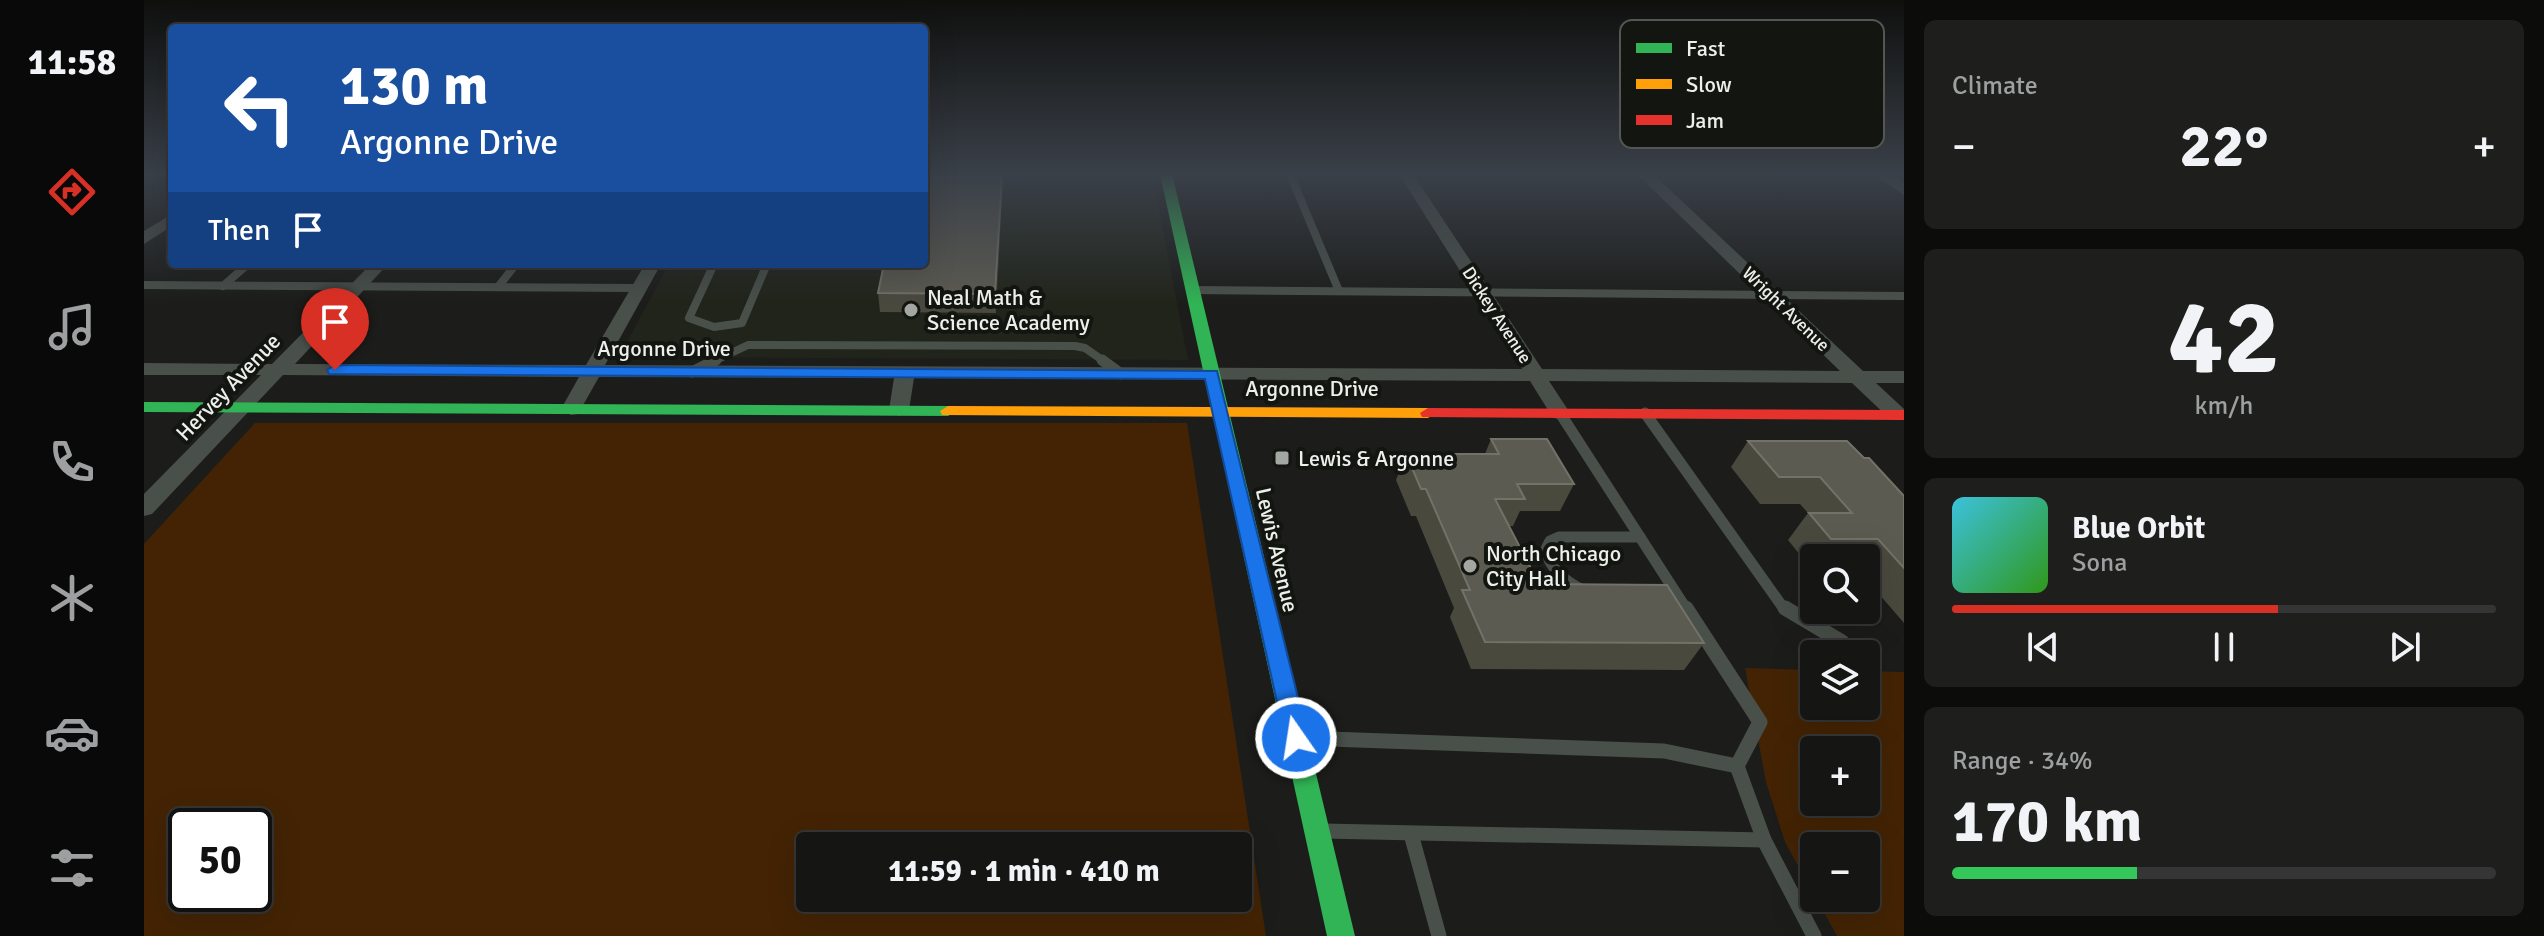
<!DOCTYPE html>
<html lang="en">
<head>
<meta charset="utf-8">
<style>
	body { margin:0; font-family:Signika,sans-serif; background:#1e1f1d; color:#f1f3f6; height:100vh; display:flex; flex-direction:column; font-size:30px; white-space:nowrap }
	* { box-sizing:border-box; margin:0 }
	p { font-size:26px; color:#9d9fa0 }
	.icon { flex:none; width:44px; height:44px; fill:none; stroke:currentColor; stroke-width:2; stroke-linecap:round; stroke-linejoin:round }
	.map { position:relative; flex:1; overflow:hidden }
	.drawer { display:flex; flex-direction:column; gap:20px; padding:20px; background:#0c0c0b; width:640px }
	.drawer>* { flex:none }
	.guide { position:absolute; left:24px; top:24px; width:760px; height:244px; border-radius:8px; box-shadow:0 8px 32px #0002,0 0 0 2px #343534; background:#1a4fa0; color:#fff; overflow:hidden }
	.tools { position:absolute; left:1656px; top:544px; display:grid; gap:16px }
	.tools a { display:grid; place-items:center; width:80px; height:80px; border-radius:8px; background:#151614; box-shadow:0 8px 32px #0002,0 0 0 2px #343534; font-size:40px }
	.speed { position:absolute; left:24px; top:808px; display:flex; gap:16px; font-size:40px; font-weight:700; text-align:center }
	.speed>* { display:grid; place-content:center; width:104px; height:104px; border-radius:50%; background:#151614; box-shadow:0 8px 32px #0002,0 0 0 2px #343534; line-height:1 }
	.speed .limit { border:4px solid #111; border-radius:12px; background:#fff; color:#111 }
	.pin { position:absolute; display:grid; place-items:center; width:68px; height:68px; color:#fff; margin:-82px -34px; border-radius:50% 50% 50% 0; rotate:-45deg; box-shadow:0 0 8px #0007 }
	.pin .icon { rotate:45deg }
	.me { position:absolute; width:88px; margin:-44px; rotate:347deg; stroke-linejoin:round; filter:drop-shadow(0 0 6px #0008) }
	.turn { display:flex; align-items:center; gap:28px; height:168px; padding:0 40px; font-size:36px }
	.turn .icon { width:104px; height:104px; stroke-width:2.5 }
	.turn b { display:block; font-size:56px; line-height:68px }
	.then { display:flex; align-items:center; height:76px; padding:0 40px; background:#0003; gap:16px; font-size:30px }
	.big { font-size:60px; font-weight:800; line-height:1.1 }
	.drawer .widget { flex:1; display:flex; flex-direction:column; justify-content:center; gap:12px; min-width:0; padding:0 28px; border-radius:12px; background:#1e1f1d }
	.drawer .dial { align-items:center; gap:0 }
	.dial b { font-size:104px; line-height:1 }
	.song { display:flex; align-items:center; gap:24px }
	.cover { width:96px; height:96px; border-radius:12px; background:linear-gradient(135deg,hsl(190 70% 55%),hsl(110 70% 35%)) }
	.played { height:8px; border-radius:4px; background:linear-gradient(90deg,#d93025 60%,#343534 60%) }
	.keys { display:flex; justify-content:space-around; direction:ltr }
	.heat { display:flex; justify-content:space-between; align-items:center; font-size:44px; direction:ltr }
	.charge { height:12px; border-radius:6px; background:linear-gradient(90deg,#34c759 34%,#343534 0) }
	.trip { position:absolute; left:652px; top:832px; width:456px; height:80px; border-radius:8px; background:#151614; box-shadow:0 8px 32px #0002,0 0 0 2px #343534; font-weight:800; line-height:80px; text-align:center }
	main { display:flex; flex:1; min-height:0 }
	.tabs { display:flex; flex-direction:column; width:144px; justify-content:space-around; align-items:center; background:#080908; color:#9d9fa0 }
	.tabs .icon { width:56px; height:56px }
	.tabs .active { color:#d93025 }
	.tabs b { font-size:36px; color:#f1f3f6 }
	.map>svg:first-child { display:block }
	.built { fill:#21241a }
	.green { fill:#432304; fill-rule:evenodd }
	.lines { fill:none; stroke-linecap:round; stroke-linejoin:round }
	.lane-far2 { stroke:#49504a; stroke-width:8 }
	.lane-far1 { stroke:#49504a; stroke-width:11 }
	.lane { stroke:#49504a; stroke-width:15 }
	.street { fill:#49504a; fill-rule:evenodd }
	.fast { fill:#30b455; fill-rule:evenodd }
	.slow { fill:#ff9f0a; fill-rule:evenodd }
	.jam { fill:#e5322d; fill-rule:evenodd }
	.wall { fill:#4a493e }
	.shaded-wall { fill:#303028 }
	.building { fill:#5c5b51; stroke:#727269; stroke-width:2 }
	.route { fill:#1a73e8; stroke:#114b97; stroke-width:2 }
	.poi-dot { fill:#a4a6a2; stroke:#131510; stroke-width:3 }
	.labels { text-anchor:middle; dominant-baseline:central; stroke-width:8; stroke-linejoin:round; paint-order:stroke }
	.far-street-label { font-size:18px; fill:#edefeb; stroke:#131510 }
	.poi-label { font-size:22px; fill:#edefeb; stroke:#131510; text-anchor:start }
	.street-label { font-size:22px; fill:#edefeb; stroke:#131510 }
	.key { fill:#131510; stroke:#545652; stroke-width:2 }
	.key-label { font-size:22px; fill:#edefeb }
</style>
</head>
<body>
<main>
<nav class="tabs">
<b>11:58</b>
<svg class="icon active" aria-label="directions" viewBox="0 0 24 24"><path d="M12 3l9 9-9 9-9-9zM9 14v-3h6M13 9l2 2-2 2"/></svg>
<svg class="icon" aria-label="music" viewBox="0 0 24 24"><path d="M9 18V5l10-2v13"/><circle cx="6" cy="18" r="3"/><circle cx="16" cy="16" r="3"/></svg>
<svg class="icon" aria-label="phone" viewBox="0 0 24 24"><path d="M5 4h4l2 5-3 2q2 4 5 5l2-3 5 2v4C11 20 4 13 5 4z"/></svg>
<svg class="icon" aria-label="climate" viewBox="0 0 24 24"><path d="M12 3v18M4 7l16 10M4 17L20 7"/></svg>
<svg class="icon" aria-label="car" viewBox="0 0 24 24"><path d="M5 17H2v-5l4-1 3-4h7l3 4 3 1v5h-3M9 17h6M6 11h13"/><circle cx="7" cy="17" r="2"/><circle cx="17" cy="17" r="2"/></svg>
<svg class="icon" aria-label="filters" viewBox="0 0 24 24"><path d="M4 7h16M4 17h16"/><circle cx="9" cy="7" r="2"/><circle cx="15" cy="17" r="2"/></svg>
</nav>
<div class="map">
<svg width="1760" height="936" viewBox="0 0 1760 936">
	<rect width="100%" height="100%" fill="#1c1d1a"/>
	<polygon class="built" points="780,174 1008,174 1044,360 475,357 525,264 780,264"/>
	<g class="green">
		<path d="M111,423H1043L1122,936H0V544ZM42,826H110V894H42ZM666,846H1094V898H666Z"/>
		<path d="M1601,668L1670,670V706H1722V671L1760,672V936H1693L1672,898H1722V846H1670V895L1641,842L1622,782ZM1670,750H1722V802H1670Z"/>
	</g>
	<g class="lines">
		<g class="lane-far2">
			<polyline points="1146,174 1195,291"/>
			<polyline points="570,264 545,318 570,327 598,323 623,264"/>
			<polyline points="0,285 495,288"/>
			<polyline points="79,286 104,264"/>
			<polyline points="354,287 372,264"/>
			<polyline points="1049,290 1760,296"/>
			<polyline points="568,362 604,345 931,346 941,348 961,362"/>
		</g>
		<g class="lane-far1">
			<polyline points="958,360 977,374"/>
			<polyline points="548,372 572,360"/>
			<polyline points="1416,413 1543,610"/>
			<polyline points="1501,413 1638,606 1645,610"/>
			<path d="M1439,590C1421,582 1408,570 1401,551L1406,541L1415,537H1496"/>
		</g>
		<g class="lane">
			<polyline points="1542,608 1616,722 1593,766 1620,840 1670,936"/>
			<polyline points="1641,608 1698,642"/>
			<polyline points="1157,738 1520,751 1593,766"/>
			<polyline points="1179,831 1620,840"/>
			<polyline points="1267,834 1295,936"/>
		</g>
		<g class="street">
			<polygon points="1255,174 1269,174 1398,369 1696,371 1493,174 1509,174 1719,371 1760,371 1760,383 1732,383 1760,409 1760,420 1747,420 1708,383 1405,381 1426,413 1416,419 1409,418 1386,381 770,378 765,410 755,416 745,410 750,378 455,377 434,414 427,415 417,409 435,377 139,375 8,514 0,516 0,494 117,375 0,375 0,363 128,364 227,264 244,264 151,364 442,365 501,264 517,264 461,365 1378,369"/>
			<polygon points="1729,174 1746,174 1760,183 1760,195"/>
			<polygon points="28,214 28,226 0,244 0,231"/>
		</g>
		<g class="fast">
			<polygon points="1016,174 1028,174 1211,936 1183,936"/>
			<polygon points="0,402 804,406 812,411 804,416 0,412"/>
		</g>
		<polygon class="slow" points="804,406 1284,408 1292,413 1284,418 798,415 796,411"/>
		<polygon class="jam" points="1284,408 1760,410 1760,420 1278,417 1276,413"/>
	</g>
	<g class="wall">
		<polygon points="858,194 852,313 736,312 734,293"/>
		<polygon points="1347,439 1430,484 1416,511 1376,511 1369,526 1365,526 1395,584 1560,643 1540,670 1327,669 1306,617 1310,608 1272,516 1267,516 1252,480 1262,454 1341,454"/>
		<polygon points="1604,441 1720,458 1760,496 1760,623 1722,579 1722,558 1670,558 1670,566 1665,566 1644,540 1664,513 1656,504 1616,504 1587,467"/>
	</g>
	<polygon class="shaded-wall" points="858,177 858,194 852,313 851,294"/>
	<g class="building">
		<polygon points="780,177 858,177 851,294 734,293 740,264 780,264"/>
		<polygon points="1347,439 1403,439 1430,484 1373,484 1381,499 1351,499 1395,584 1523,585 1560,643 1341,642 1318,590 1326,590 1282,489 1277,489 1262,454 1355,454"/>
		<polygon points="1604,441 1703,441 1720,458 1725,458 1760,496 1760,568 1734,539 1687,539 1665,513 1708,513 1676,477 1635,477"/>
	</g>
	<linearGradient id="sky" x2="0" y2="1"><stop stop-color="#0f100e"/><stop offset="0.57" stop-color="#3a4049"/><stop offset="1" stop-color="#3a4049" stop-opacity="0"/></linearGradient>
	<rect width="1760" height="305" fill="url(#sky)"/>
	<polygon class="route" points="191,365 1073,371 1164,738 1161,745 1152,748 1144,745 1141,738 1061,379 185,374 183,370"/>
	<g class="poi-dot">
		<circle cx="767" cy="310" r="8"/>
		<rect x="1130" y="450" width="16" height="16" rx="4"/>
		<circle cx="1326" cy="566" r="8"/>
	</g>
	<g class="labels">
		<g class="far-street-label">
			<text transform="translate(1642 309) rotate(44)">Wright Avenue</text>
			<text transform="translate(1353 315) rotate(57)">Dickey Avenue</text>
		</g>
		<g class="poi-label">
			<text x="783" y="297">Neal Math &amp;<tspan x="783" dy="25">Science Academy</tspan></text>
			<text x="1154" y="458">Lewis &amp; Argonne</text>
			<text x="1342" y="553">North Chicago<tspan x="1342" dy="25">City Hall</tspan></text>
		</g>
		<g class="street-label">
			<text x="520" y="348">Argonne Drive</text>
			<text transform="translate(84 387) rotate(-46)">Hervey Avenue</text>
			<text x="1168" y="388">Argonne Drive</text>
			<text transform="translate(1133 550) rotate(77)">Lewis Avenue</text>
		</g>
	</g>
	<rect x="1476" y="20" width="264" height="128" rx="12" class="key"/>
	<rect x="1492" y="43" width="36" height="10" fill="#30b455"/>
	<rect x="1492" y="79" width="36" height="10" fill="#ff9f0a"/>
	<rect x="1492" y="115" width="36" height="10" fill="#e5322d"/>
	<g class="key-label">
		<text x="1542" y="56">Fast</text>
		<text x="1542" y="92">Slow</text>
		<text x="1542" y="128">Jam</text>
	</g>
</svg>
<div class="tools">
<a><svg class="icon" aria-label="search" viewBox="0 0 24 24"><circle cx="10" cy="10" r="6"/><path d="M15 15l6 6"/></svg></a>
<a><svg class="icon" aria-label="layers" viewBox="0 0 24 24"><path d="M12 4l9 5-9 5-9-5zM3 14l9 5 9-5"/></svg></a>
<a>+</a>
<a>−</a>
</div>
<div class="speed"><div class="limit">50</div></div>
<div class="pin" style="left:191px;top:370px;background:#d93025"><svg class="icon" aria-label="arrive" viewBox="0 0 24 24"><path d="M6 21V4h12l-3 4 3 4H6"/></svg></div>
<svg class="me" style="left:1152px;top:738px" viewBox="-20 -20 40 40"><circle r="17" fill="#1a73e8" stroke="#fff" stroke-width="3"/><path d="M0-11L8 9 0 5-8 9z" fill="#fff"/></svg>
<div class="trip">11:59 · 1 min · 410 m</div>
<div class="guide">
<div class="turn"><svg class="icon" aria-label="left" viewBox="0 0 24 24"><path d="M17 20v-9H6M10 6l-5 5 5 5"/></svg><div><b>130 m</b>Argonne Drive</div></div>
<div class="then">Then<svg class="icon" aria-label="arrive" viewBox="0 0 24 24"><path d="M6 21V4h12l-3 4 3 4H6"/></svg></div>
</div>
</div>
<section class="drawer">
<div class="widget"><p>Climate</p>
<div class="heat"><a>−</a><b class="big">22°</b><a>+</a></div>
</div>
<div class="widget dial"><b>42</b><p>km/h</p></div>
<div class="widget">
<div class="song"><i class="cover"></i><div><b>Blue Orbit</b><p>Sona</p></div></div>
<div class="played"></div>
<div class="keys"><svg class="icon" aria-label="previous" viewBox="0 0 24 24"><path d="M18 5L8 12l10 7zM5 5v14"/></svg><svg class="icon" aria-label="pause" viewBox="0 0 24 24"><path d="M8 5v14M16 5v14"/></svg><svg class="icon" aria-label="next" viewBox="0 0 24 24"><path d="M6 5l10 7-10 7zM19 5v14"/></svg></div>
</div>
<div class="widget"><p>Range · 34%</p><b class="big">170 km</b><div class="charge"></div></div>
</section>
</main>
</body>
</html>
